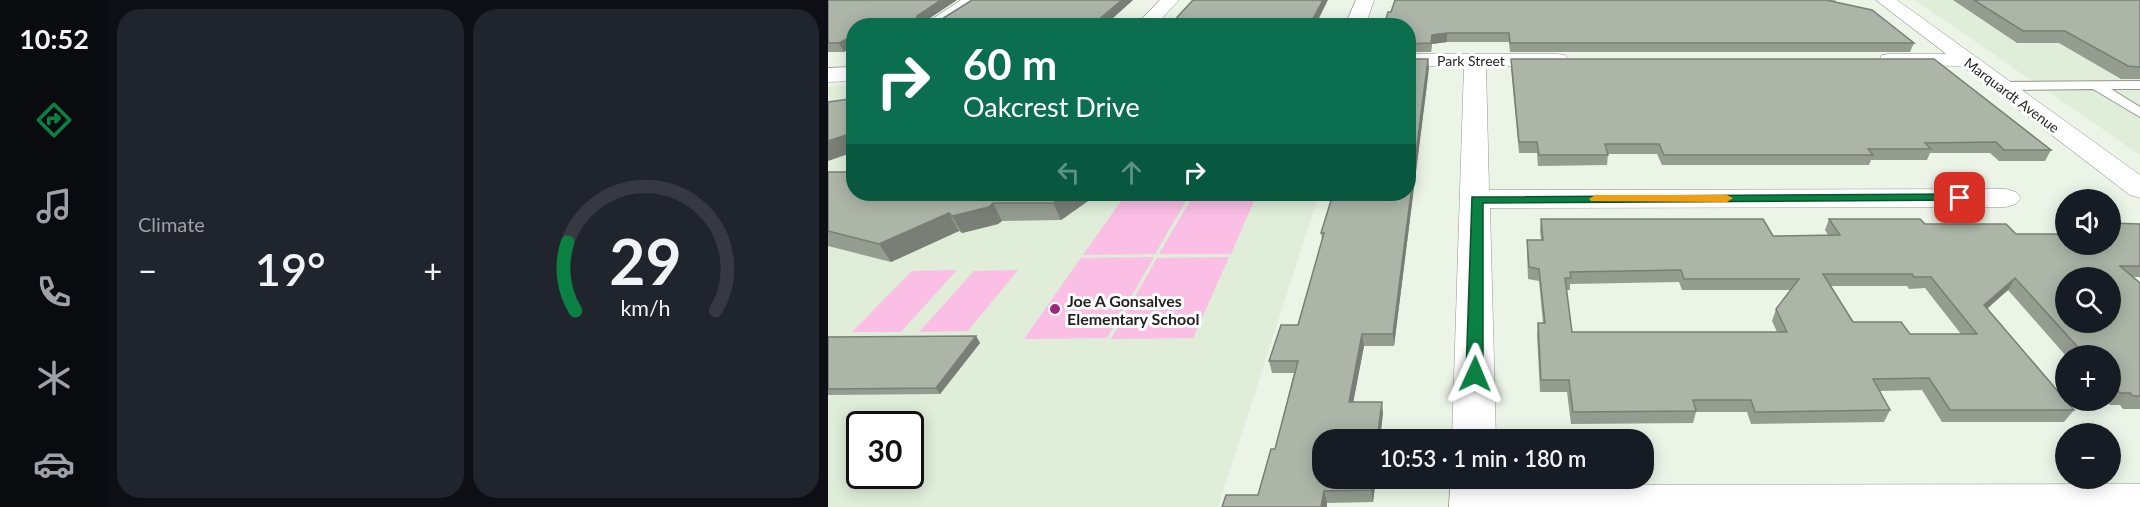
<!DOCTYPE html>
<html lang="en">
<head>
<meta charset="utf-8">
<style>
	body { margin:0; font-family:Lato,sans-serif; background:#20242c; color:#f1f3f6; height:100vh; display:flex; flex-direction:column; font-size:22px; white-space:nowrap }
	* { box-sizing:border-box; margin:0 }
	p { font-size:20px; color:#9ea1a6 }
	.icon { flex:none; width:33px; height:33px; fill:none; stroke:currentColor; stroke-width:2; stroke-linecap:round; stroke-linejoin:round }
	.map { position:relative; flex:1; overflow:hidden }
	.details { display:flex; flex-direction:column; gap:9px; padding:9px; background:#0d0f14; width:720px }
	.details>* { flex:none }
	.guide { position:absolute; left:18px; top:18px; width:570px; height:183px; border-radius:24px; box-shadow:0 3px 15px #0003; background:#0b6e4f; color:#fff; overflow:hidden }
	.controls { position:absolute; left:1227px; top:189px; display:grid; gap:12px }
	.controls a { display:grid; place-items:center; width:66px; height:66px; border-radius:50%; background:#171b24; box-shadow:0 3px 15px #0003; font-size:30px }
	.speed { position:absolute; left:18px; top:411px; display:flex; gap:12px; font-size:30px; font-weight:700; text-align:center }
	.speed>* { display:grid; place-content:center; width:78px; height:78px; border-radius:50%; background:#171b24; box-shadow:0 3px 15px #0003; line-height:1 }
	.speed .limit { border:3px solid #111; border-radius:9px; background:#fff; color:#111 }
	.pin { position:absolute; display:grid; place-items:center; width:51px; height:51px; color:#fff; margin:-26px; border-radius:12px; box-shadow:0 3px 9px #0006 }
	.me { position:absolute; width:66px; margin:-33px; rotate:1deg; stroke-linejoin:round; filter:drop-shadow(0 0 4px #0008) }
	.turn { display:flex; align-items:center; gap:21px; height:126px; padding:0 18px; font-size:27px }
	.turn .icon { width:78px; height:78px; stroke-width:2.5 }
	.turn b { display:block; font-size:42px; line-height:51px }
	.lanes { display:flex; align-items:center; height:57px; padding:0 18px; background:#0003; justify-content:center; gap:30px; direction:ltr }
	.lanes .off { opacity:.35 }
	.big { font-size:45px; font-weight:600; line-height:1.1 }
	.details .card { flex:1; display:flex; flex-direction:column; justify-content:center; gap:9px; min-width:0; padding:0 21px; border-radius:24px; background:#20242c }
	.details .dial { align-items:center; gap:0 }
	.dial svg { height:156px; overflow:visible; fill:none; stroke:#363941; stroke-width:7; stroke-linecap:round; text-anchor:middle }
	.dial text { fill:#f1f3f6; stroke:none }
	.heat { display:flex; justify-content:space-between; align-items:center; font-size:33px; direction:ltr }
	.details .tiles { flex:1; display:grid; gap:9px; grid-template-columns:repeat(2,1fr) }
	.trip { position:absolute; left:484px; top:429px; width:342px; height:60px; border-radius:24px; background:#171b24; box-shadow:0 3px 15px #0003; font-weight:600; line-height:60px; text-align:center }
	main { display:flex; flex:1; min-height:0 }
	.dock { display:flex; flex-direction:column; width:108px; justify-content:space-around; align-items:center; background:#090b0e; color:#9ea1a6 }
	.dock .icon { width:42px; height:42px }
	.dock .on { color:#0b8043 }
	.dock b { font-size:27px; color:#f1f3f6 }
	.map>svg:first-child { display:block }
	.built { fill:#dfedd9; fill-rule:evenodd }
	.green { fill:#fbbee4 }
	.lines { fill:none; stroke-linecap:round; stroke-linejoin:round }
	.service-casing { stroke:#91998c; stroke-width:2 }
	.minor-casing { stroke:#91998c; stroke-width:1 }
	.secondary-casing { stroke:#91998c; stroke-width:1 }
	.service { fill:#fff; fill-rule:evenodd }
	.minor { fill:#fff; fill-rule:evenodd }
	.secondary { fill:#fff; fill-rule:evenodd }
	.wall { fill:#959c90; fill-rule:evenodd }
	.shaded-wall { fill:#797f76 }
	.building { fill:#adb5a8; stroke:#797f76; stroke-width:1.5; fill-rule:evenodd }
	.route { fill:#0b8043; stroke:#07532c; stroke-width:1.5 }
	.slow { fill:#f59e0b }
	.poi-dot { fill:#a0277f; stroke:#fff; stroke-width:2 }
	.labels { text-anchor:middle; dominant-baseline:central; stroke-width:6; stroke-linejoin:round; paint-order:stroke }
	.far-street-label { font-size:14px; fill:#1f221d; stroke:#fff }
	.poi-label { font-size:16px; font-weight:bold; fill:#1f221d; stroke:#fff; text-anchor:start }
</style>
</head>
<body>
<main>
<nav class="dock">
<b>10:52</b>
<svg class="icon on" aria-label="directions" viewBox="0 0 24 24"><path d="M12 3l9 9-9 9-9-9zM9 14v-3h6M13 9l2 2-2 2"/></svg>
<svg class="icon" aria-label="music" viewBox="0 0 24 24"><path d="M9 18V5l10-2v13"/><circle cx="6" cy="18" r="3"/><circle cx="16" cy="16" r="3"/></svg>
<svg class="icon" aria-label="phone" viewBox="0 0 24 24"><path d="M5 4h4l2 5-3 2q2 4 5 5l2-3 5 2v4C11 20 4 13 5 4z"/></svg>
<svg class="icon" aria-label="climate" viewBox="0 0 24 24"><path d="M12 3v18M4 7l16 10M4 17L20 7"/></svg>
<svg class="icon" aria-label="car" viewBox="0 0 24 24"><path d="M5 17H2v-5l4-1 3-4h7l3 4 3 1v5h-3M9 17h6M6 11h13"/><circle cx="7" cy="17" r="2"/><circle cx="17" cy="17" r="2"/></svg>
</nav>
<section class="details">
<div class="tiles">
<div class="card"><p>Climate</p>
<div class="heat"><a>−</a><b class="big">19°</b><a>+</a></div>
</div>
<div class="card dial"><svg viewBox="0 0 100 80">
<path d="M14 69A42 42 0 1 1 86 69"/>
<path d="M14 69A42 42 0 0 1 10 34" stroke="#0b8043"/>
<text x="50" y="56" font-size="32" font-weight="700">29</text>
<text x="50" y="72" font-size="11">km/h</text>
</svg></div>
</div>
</section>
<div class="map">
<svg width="1312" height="507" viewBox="0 0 1312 507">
	<rect width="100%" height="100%" fill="#ebf4e7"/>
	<g class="built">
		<polygon points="1087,0 1312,0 1312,155"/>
		<path d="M25,85L26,194H491L390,507H0V86ZM32,424H82V476H32Z"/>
	</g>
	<g class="green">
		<polygon points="298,194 362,194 327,254 255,255"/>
		<polygon points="366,194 429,194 403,254 331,254"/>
		<polygon points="326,257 279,338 196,339 253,258"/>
		<polygon points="401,257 365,338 283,339 329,258"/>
		<polygon points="129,270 73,332 24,332 84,271"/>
		<polygon points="190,270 140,331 91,332 146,271"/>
	</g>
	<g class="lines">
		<defs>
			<polygon id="service" points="1312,81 1312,89 1283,89 1312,107 1312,117 1265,89 1173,90 1167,86 1173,82"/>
			<g id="minor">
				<polygon points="133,0 155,0 117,26 94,26"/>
				<polygon points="332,0 351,0 327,26 307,26"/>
				<polygon points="528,0 546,0 537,26 517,26"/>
				<polygon points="580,54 729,54 737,55 740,60 737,65 729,66 658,66 661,190 1178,189 1188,192 1193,198 1188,204 1178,207 662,208 668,440 624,440 636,66 580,66"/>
				<polygon points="1062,54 1138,54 1146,55 1149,60 1146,65 1138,66 1054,65 1051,60 1054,55"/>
				<polygon points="26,67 26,81 0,82 0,68"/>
				<polygon points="623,478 669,478 669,485 1312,484 1312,507 621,507"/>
			</g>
			<polygon id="secondary" points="1048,0 1069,0 1312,175 1312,198 1302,195"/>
		</defs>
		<use href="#service" class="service-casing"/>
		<use href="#minor" class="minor-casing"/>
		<use href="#secondary" class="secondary-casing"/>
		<use href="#service" class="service"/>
		<use href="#minor" class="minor"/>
		<use href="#secondary" class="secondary"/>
	</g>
	<g class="wall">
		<polygon points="0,0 129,0 100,19 114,19 305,0 276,26 26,26 16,52 0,52"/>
		<polygon points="1008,0 1005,2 1086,43 1082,52 682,52 681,42 619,42 604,44 603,52 580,52 580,26"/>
		<polygon points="1125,0 1312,0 1312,79 1293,79 1231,43 1189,43"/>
		<polygon points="683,59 1223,150 1217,161 1171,161 1162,153 1102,153 1099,160 1043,160 1041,165 834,165 829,154 780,154 779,165 710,166 709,153 691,153 683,68"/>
		<polygon points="601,68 566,346 536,346 525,402 555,414 495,478 548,478 545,502 499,503 430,495 447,449 466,373 444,373 441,361 470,325 494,240 493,233 504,196 500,196 499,194 580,194"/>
		<polygon points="0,172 270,194 233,220 174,221 170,224 134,233 131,231 63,262 0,246"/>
		<path d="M713,219L945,236L1000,235L997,230L1001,219L1097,224L1188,234L1238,244L1312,224V277H1306L1312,283V409H1295L1292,405H1282L1278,400H1282V356H1238L1180,290L1159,309L1246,410L1236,422H1114L1094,390L1052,391L1062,410L1056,422L923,424L919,412H868L865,423L743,424L739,392H712L709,335L710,323H715L711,281L700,279L699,251V240H713L712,230ZM851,282L854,290H962L948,309L944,321L949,332H744L738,290H742V284ZM1003,286H1079L1081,289L1097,288L1133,334H1082L1025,322Z"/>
		<polygon points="148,336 152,343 112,394 0,395 0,337"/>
	</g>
	<g class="shaded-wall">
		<polygon points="113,0 129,0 93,24 88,19 89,16"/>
		<polygon points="294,0 305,0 276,26 263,26"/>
		<polygon points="495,0 500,0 487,26 481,26"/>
		<polygon points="619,33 619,42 604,44 603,52 604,35"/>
		<polygon points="26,35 26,46 16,52 11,43"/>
		<polygon points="600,59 601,68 566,346 565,334"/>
		<polygon points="21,99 26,107 26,152 0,161 0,141"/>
		<polygon points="238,194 270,194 233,220 225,203"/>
		<polygon points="165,203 174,221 170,224 134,233 124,216"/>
		<polygon points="121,213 131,231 63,262 51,244"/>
		<polygon points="1187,278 1180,290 1149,317 1156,305"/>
		<polygon points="534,334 536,346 523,414 521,402"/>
		<polygon points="148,336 152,343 112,394 108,388"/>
		<polygon points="554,402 555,414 552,440 549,440"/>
		<polygon points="545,478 548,478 545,502 543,490"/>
		<polygon points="496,491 499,503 499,507 493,507"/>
	</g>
	<g class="building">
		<polygon points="0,0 113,0 89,16 88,19 114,19 144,0 294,0 263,26 26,26 26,35 11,43 0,43"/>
		<polygon points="365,0 495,0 481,26 341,26"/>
		<polygon points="567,0 998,0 1044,10 1086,43 682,43 681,33 619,33 604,35 603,43 580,44 580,26 556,26 560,12 563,12"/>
		<polygon points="1146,0 1312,0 1312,67 1300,66 1237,31 1195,31"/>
		<polygon points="580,59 600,59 565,334 534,334 521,402 554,402 549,440 495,440 495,478 545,478 543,490 496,491 493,507 394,507 398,495 430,495 443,449 447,449 470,361 441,361 453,325 470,325 496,233 493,233 505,194 580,194"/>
		<polygon points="683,59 1106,59 1223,150 1176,150 1168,142 1097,143 1103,149 1040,149 1045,155 836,155 831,144 777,144 780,155 711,155 709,142 691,142"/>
		<polygon points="21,99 24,133 0,141 0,102"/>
		<polygon points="0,172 26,172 26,194 238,194 225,203 165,203 161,207 124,216 121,213 51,244 0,231"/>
		<path d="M713,219H935L945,236L1012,235L1001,219H1092L1097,224H1178L1188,234H1238V244H1282V223L1312,224V266H1292L1312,283V396H1305L1302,393H1292L1282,382V356H1258L1187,278L1156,305L1246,410H1122L1101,378L1045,379L1062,410L927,412L923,400H865L868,411L745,412L741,380H713L710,323H717L711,269L701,267L699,240H715ZM853,270L856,279H971L948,309L959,332H744L737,278H743L742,272ZM995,274H1084L1086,277H1103L1149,334H1082L1073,322H1025ZM1238,278H1282V322H1238Z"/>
		<polygon points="148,336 108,388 0,389 0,337"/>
	</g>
	<polygon class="route" points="1132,194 1136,195 1136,200 655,203 655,374 653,378 647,380 641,378 638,374 644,197"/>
	<polygon class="slow" points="767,195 899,195 905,198 899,202 763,201 761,199"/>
	<circle class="poi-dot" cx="227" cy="309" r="6"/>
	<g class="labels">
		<g class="far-street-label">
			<text x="643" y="60">Park Street</text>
			<text transform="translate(1184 95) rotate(37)">Marquardt Avenue</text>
		</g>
		<g class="poi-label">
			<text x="239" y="300">Joe A Gonsalves<tspan x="239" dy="18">Elementary School</tspan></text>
		</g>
	</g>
</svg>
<div class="controls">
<a><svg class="icon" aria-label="sound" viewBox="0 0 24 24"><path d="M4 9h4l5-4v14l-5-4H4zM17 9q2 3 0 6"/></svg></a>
<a><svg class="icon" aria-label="search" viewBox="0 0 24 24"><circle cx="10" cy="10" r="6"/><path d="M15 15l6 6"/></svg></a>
<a>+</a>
<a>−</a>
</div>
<div class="speed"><div class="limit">30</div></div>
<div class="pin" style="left:1132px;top:198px;background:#d93025"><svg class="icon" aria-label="arrive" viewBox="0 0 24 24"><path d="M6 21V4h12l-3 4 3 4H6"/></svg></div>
<svg class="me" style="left:647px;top:374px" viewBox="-20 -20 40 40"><path d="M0-17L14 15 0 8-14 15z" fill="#0b8043" stroke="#fff" stroke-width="4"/></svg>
<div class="trip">10:53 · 1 min · 180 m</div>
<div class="guide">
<div class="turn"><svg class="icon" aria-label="right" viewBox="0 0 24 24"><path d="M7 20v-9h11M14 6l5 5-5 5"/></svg><div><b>60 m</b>Oakcrest Drive</div></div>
<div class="lanes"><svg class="icon off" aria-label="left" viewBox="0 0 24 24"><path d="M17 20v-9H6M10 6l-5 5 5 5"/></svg><svg class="icon off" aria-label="ahead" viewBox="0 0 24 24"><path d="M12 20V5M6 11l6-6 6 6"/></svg><svg class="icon" aria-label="right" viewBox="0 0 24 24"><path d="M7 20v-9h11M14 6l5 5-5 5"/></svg></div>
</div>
</div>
</main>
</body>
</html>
